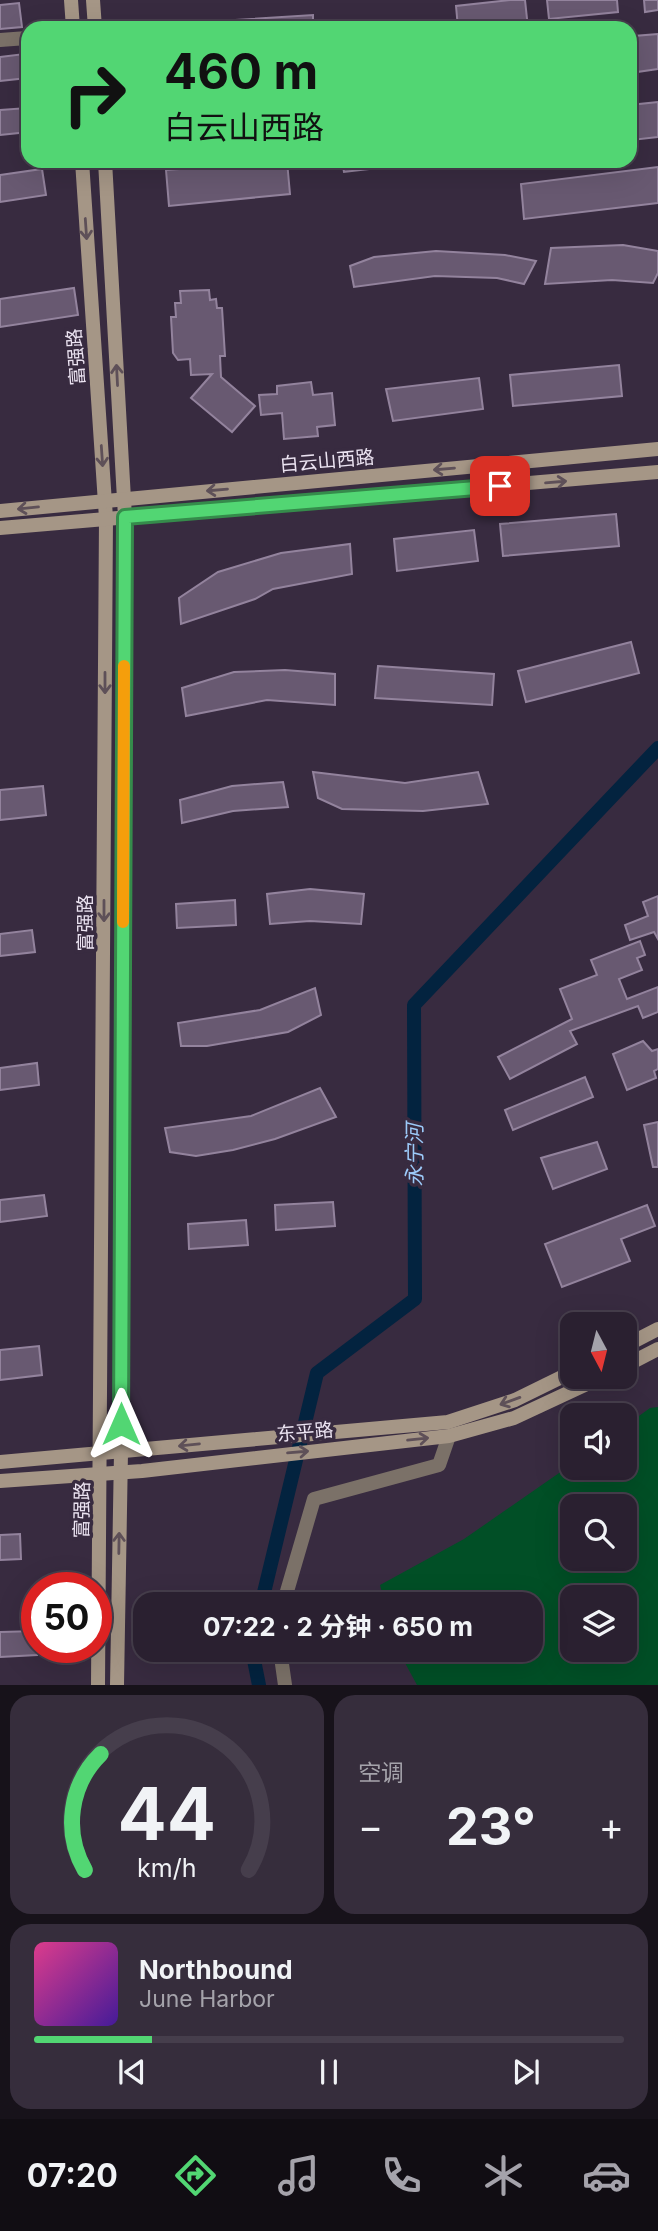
<!DOCTYPE html>
<html lang="zh">
<head>
<meta charset="utf-8">
<style>
	body { margin:0; font-family:Inter,"Noto Sans SC",sans-serif; background:#362d3c; color:#f1f3f6; height:100vh; display:flex; flex-direction:column; font-size:26px; white-space:nowrap }
	* { box-sizing:border-box; margin:0 }
	p { font-size:23px; color:#a5a3ab }
	.icon { flex:none; width:38px; height:38px; fill:none; stroke:currentColor; stroke-width:2; stroke-linecap:round; stroke-linejoin:round }
	.map { position:relative; height:1685px; overflow:hidden }
	.sheet { display:flex; flex-direction:column; gap:10px; padding:10px; background:#17121a; flex:1 }
	.sheet>* { flex:none }
	.hud { position:absolute; left:21px; top:21px; width:616px; height:147px; border-radius:21px; box-shadow:0 7px 28px #0002,0 0 0 2px #463e4c; background:#52d673; color:#111; overflow:hidden }
	.needle { width:46px; rotate:173deg }
	.buttons { position:absolute; left:560px; top:1312px; display:grid; gap:14px }
	.buttons a { display:grid; place-items:center; width:77px; height:77px; border-radius:14px; background:#2a2030; box-shadow:0 7px 28px #0002,0 0 0 2px #463e4c; font-size:35px }
	.speed { position:absolute; left:21px; top:1572px; display:flex; gap:14px; font-size:35px; font-weight:700; text-align:center }
	.speed>* { display:grid; place-content:center; width:91px; height:91px; border-radius:50%; background:#2a2030; box-shadow:0 7px 28px #0002,0 0 0 2px #463e4c; line-height:1 }
	.speed .limit { border:10px solid #d22; background:#fff; color:#111 }
	.pin { position:absolute; display:grid; place-items:center; width:60px; height:60px; color:#fff; margin:-30px; border-radius:14px; box-shadow:0 4px 10px #0006 }
	.me { position:absolute; width:77px; margin:-38px; rotate:0deg; stroke-linejoin:round; filter:drop-shadow(0 0 5px #0008) }
	.turn { display:flex; align-items:center; gap:24px; height:147px; padding:0 28px; font-size:32px }
	.turn .icon { width:91px; height:91px; stroke-width:2.5 }
	.turn b { display:block; font-size:49px; line-height:60px }
	.big { font-size:52px; font-weight:700; line-height:1.1 }
	.sheet .tile { flex:1; display:flex; flex-direction:column; justify-content:center; gap:10px; min-width:0; padding:0 24px; border-radius:21px; background:#362d3c }
	.sheet .dial { align-items:center; gap:0 }
	.dial svg { height:182px; overflow:visible; fill:none; stroke:#463e4c; stroke-width:7; stroke-linecap:round; text-anchor:middle }
	.dial text { fill:#f1f3f6; stroke:none }
	.song { display:flex; align-items:center; gap:21px }
	.cover { width:84px; height:84px; border-radius:10px; background:linear-gradient(135deg,hsl(330 70% 55%),hsl(260 70% 35%)) }
	.played { height:7px; border-radius:4px; background:linear-gradient(90deg,#52d673 20%,#463e4c 20%) }
	.keys { display:flex; justify-content:space-around; direction:ltr }
	.heat { display:flex; justify-content:space-between; align-items:center; font-size:38px; direction:ltr }
	.sheet .tiles { flex:1; display:grid; gap:10px; grid-template-columns:1fr 1fr }
	.tile:last-child { grid-column:span 2 }
	.trip { position:absolute; left:133px; top:1592px; width:410px; height:70px; border-radius:21px; background:#2a2030; box-shadow:0 7px 28px #0002,0 0 0 2px #463e4c; font-weight:700; line-height:70px; text-align:center }
	.menu { display:flex; height:112px; justify-content:space-around; align-items:center; background:#110d13; color:#a5a3ab }
	.menu .icon { width:49px; height:49px }
	.menu .on { color:#52d673 }
	.menu b { font-size:32px; color:#f1f3f6 }
	.map>svg:first-child { display:block }
	.green { fill:#014f26; fill-rule:evenodd }
	.lines { fill:none; stroke-linecap:round; stroke-linejoin:round }
	.canal { stroke:#03233f; stroke-width:14 }
	.building { fill:#685971; stroke:#93839d; stroke-width:2 }
	.minor { stroke:#7b7168; stroke-width:14 }
	.secondary { stroke:#a59686; stroke-width:14 }
	.oneway { stroke:#5e5058 }
	.route-casing { stroke:#358b4b; stroke-width:18 }
	.route { stroke:#52d673; stroke-width:12 }
	.slow { stroke:#f59e0b; stroke-width:12 }
	.labels { text-anchor:middle; dominant-baseline:central; stroke-width:7; stroke-linejoin:round; paint-order:stroke }
	.street-label { font-size:19px; fill:#ebe3f1; stroke:#382b40 }
	.water-label { font-size:21px; font-style:italic; fill:#9ccaf9; stroke:#382b40 }
</style>
</head>
<body>
<div class="map">
<svg width="658" height="1685" viewBox="0 0 658 1685">
	<rect width="100%" height="100%" fill="#382b40"/>
	<path class="green" d="M658,1407V1685H417L398,1650H530V1605H385L380,1585L464,1539L572,1464V1468H625V1426L650,1408ZM572,1507H625V1559H572ZM572,1598H625V1650H572Z"/>
	<g class="lines">
		<g class="canal">
			<polyline points="261,1605 317,1373 415,1299 414,1005 658,748"/>
			<polyline points="252,1650 259,1685"/>
		</g>
	</g>
	<g class="building">
		<polygon points="510,0 525,0 528,28 458,28 456,6"/>
		<polygon points="547,0 617,0 618,12 549,19"/>
		<polygon points="644,0 658,0 658,10 645,12"/>
		<polygon points="19,3 22,27 0,29 0,5"/>
		<polygon points="313,15 313,28 236,28 236,20"/>
		<polygon points="658,34 658,69 637,72 634,36"/>
		<polygon points="24,54 27,78 0,81 0,57"/>
		<polygon points="658,102 658,137 632,140 630,105"/>
		<polygon points="27,108 28,132 0,135 0,110"/>
		<polygon points="287,161 290,194 169,206 166,170"/>
		<polygon points="342,161 377,161 377,168 344,172"/>
		<polygon points="658,167 658,203 524,219 521,184"/>
		<polygon points="42,169 46,195 0,202 0,175"/>
		<polygon points="623,245 658,251 658,273 653,283 612,280 545,284 551,248"/>
		<polygon points="436,251 505,255 536,261 524,284 497,278 435,276 354,287 350,266 374,257"/>
		<polygon points="74,288 78,315 0,327 0,299"/>
		<polygon points="209,290 210,300 216,299 217,308 222,308 225,356 220,356 221,377 255,406 232,432 191,398 212,374 191,375 190,359 178,360 173,353 171,317 176,317 175,303 181,303 180,291"/>
		<polygon points="619,365 622,396 513,406 510,375"/>
		<polygon points="479,378 483,409 393,421 386,389"/>
		<polygon points="311,382 313,395 332,393 335,425 317,427 318,436 284,439 282,413 261,415 259,395 277,394 277,386"/>
		<polygon points="616,514 619,546 503,556 500,524"/>
		<polygon points="474,530 478,561 397,571 394,539"/>
		<polygon points="350,544 352,574 273,589 255,599 181,624 179,598 218,572 281,553"/>
		<polygon points="631,642 639,673 526,702 518,671"/>
		<polygon points="378,666 494,674 492,705 375,698"/>
		<polygon points="285,670 335,674 335,705 267,700 186,716 182,688 234,672"/>
		<polygon points="313,772 405,783 478,772 488,804 423,811 342,809 318,798"/>
		<polygon points="283,782 288,807 233,811 182,823 180,800 232,786"/>
		<polygon points="43,786 46,815 0,820 0,790"/>
		<polygon points="310,889 364,894 361,924 310,921 270,924 267,894"/>
		<polygon points="658,896 658,939 654,932 630,940 625,925 648,916 643,902"/>
		<polygon points="235,900 236,925 177,928 176,904"/>
		<polygon points="32,930 35,952 0,956 0,934"/>
		<polygon points="640,941 645,955 637,958 642,970 619,979 627,999 658,987 658,1012 643,1018 638,1006 570,1031 577,1044 510,1079 498,1057 572,1019 560,989 597,975 591,960"/>
		<polygon points="315,988 321,1015 288,1032 207,1046 181,1046 178,1023 260,1010"/>
		<polygon points="643,1041 652,1051 658,1049 658,1069 654,1071 656,1078 627,1090 613,1054"/>
		<polygon points="37,1063 39,1085 0,1090 0,1068"/>
		<polygon points="585,1077 593,1097 513,1130 505,1110"/>
		<polygon points="320,1088 336,1117 275,1139 233,1150 196,1156 170,1152 165,1128 251,1116"/>
		<polygon points="658,1122 658,1167 653,1167 644,1125"/>
		<polygon points="597,1142 607,1169 553,1189 541,1158"/>
		<polygon points="44,1195 47,1216 0,1222 0,1200"/>
		<polygon points="333,1202 335,1226 276,1230 275,1205"/>
		<polygon points="647,1205 655,1226 621,1239 630,1261 562,1287 545,1244"/>
		<polygon points="246,1220 248,1245 189,1249 188,1224"/>
		<polygon points="39,1346 42,1375 0,1380 0,1350"/>
		<polygon points="20,1534 21,1559 0,1560 0,1535"/>
		<polygon points="37,1631 37,1655 0,1657 0,1632"/>
	</g>
	<g class="lines">
		<g class="minor">
			<polyline points="0,40 27,38"/>
			<polyline points="283,1605 314,1499 439,1465 449,1436"/>
			<polyline points="280,1650 285,1685"/>
		</g>
		<g class="secondary">
			<polyline points="71,0 73,28"/>
			<polyline points="93,0 95,28"/>
			<polyline points="82,161 106,518 98,1685"/>
			<polyline points="105,161 125,517 121,1452 117,1685"/>
			<polyline points="0,511 658,449"/>
			<polyline points="0,528 658,472"/>
			<polyline points="625,1346 658,1329"/>
			<polyline points="625,1366 658,1349"/>
			<polyline points="0,1462 448,1422 515,1400 572,1372"/>
			<polyline points="0,1481 142,1471 449,1436 514,1418 602,1377"/>
		</g>
	</g>
	<defs><path id="oneway-shaft" d="M-6 0H5M1.5-3L5.5 0L1.5 3" fill="none" stroke-width="1.6" stroke-linecap="round" stroke-linejoin="round" transform="scale(1.75)"/></defs>
	<g class="oneway">
		<use href="#oneway-shaft" transform="translate(86 229) rotate(86)"/>
		<use href="#oneway-shaft" transform="translate(117 375) rotate(-93)"/>
		<use href="#oneway-shaft" transform="translate(102 456) rotate(86)"/>
		<use href="#oneway-shaft" transform="translate(444 469) rotate(175)"/>
		<use href="#oneway-shaft" transform="translate(556 482) rotate(-5)"/>
		<use href="#oneway-shaft" transform="translate(217 490) rotate(175)"/>
		<use href="#oneway-shaft" transform="translate(28 508) rotate(174)"/>
		<use href="#oneway-shaft" transform="translate(105 683) rotate(90)"/>
		<use href="#oneway-shaft" transform="translate(104 911) rotate(90)"/>
		<use href="#oneway-shaft" transform="translate(510 1401) rotate(160)"/>
		<use href="#oneway-shaft" transform="translate(418 1439) rotate(-6)"/>
		<use href="#oneway-shaft" transform="translate(189 1445) rotate(174)"/>
		<use href="#oneway-shaft" transform="translate(298 1452) rotate(-5)"/>
		<use href="#oneway-shaft" transform="translate(119 1543) rotate(-89)"/>
	</g>
	<g class="lines">
		<defs>
			<polyline id="route" points="121,1424 125,517 500,486"/>
		</defs>
		<use href="#route" class="route-casing"/>
		<use href="#route" class="route"/>
		<polyline class="slow" points="123,922 124,666"/>
	</g>
	<g class="labels">
		<g class="street-label">
			<text transform="translate(76 357) rotate(-94)">富强路</text>
			<text transform="translate(327 461) rotate(-5)">白云山西路</text>
			<text transform="translate(85 923) rotate(-90)">富强路</text>
			<text transform="translate(305 1432) rotate(-5)">东平路</text>
			<text transform="translate(82 1510) rotate(-89)">富强路</text>
		</g>
		<g class="water-label">
			<text transform="translate(414 1155) rotate(-90)">永宁河</text>
		</g>
	</g>
</svg>
<div class="buttons">
<a><svg class="needle" viewBox="-14 -14 28 28"><path d="M0-13l5 13h-10z" fill="#e53935"/><path d="M0 13l5-13h-10z" fill="#a5a3ab"/></svg></a>
<a><svg class="icon" aria-label="sound" viewBox="0 0 24 24"><path d="M4 9h4l5-4v14l-5-4H4zM17 9q2 3 0 6"/></svg></a>
<a><svg class="icon" aria-label="search" viewBox="0 0 24 24"><circle cx="10" cy="10" r="6"/><path d="M15 15l6 6"/></svg></a>
<a><svg class="icon" aria-label="layers" viewBox="0 0 24 24"><path d="M12 4l9 5-9 5-9-5zM3 14l9 5 9-5"/></svg></a>
</div>
<div class="speed"><div class="limit">50</div></div>
<div class="pin" style="left:500px;top:486px;background:#d93025"><svg class="icon" aria-label="arrive" viewBox="0 0 24 24"><path d="M6 21V4h12l-3 4 3 4H6"/></svg></div>
<svg class="me" style="left:121px;top:1424px" viewBox="-20 -20 40 40"><path d="M0-17L14 15 0 8-14 15z" fill="#52d673" stroke="#fff" stroke-width="4"/></svg>
<div class="trip">07:22 · 2 分钟 · 650 m</div>
<div class="hud">
<div class="turn"><svg class="icon" aria-label="right" viewBox="0 0 24 24"><path d="M7 20v-9h11M14 6l5 5-5 5"/></svg><div><b>460 m</b>白云山西路</div></div>
</div>
</div>
<section class="sheet">
<div class="tiles">
<div class="tile dial"><svg viewBox="0 0 100 80">
<path d="M14 69A42 42 0 1 1 86 69"/>
<path d="M14 69A42 42 0 0 1 21 18" stroke="#52d673"/>
<text x="50" y="56" font-size="32" font-weight="700">44</text>
<text x="50" y="72" font-size="11">km/h</text>
</svg></div>
<div class="tile"><p>空调</p>
<div class="heat"><a>−</a><b class="big">23°</b><a>+</a></div>
</div>
<div class="tile">
<div class="song"><i class="cover"></i><div><b>Northbound</b><p>June Harbor</p></div></div>
<div class="played"></div>
<div class="keys"><svg class="icon" aria-label="previous" viewBox="0 0 24 24"><path d="M18 5L8 12l10 7zM5 5v14"/></svg><svg class="icon" aria-label="pause" viewBox="0 0 24 24"><path d="M8 5v14M16 5v14"/></svg><svg class="icon" aria-label="next" viewBox="0 0 24 24"><path d="M6 5l10 7-10 7zM19 5v14"/></svg></div>
</div>
</div>
</section>
<nav class="menu">
<b>07:20</b>
<svg class="icon on" aria-label="directions" viewBox="0 0 24 24"><path d="M12 3l9 9-9 9-9-9zM9 14v-3h6M13 9l2 2-2 2"/></svg>
<svg class="icon" aria-label="music" viewBox="0 0 24 24"><path d="M9 18V5l10-2v13"/><circle cx="6" cy="18" r="3"/><circle cx="16" cy="16" r="3"/></svg>
<svg class="icon" aria-label="phone" viewBox="0 0 24 24"><path d="M5 4h4l2 5-3 2q2 4 5 5l2-3 5 2v4C11 20 4 13 5 4z"/></svg>
<svg class="icon" aria-label="climate" viewBox="0 0 24 24"><path d="M12 3v18M4 7l16 10M4 17L20 7"/></svg>
<svg class="icon" aria-label="car" viewBox="0 0 24 24"><path d="M5 17H2v-5l4-1 3-4h7l3 4 3 1v5h-3M9 17h6M6 11h13"/><circle cx="7" cy="17" r="2"/><circle cx="17" cy="17" r="2"/></svg>
</nav>
</body>
</html>
